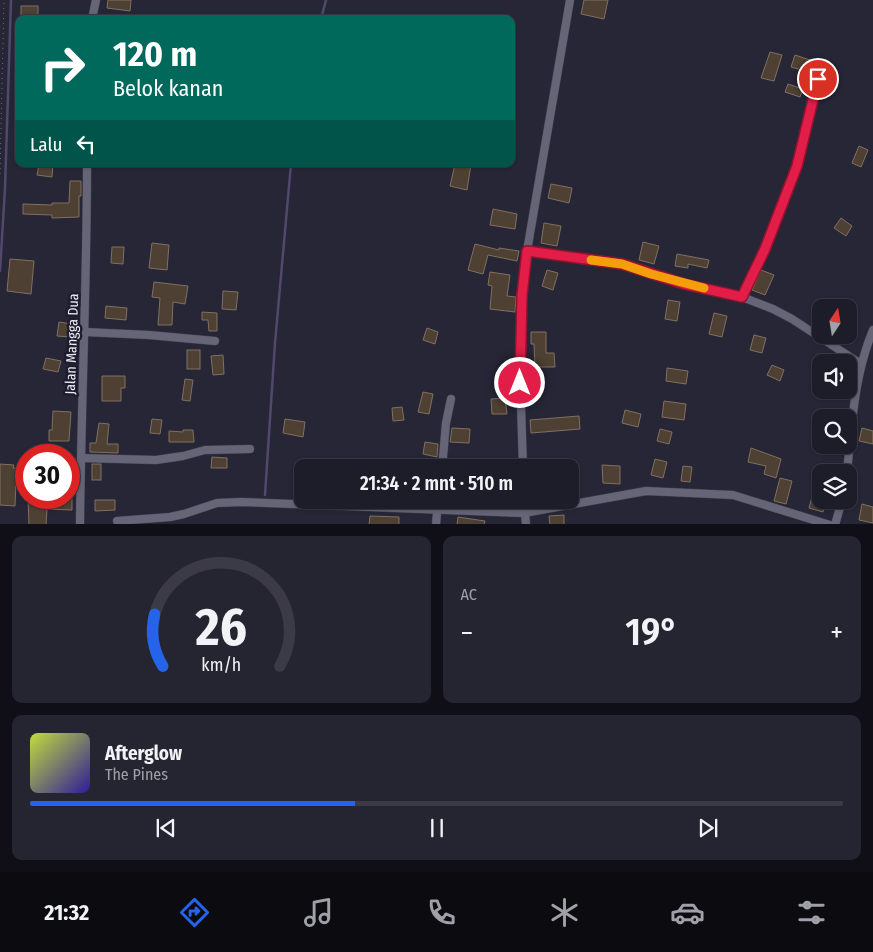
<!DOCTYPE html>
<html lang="id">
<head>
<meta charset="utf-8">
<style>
	body { margin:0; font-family:"Fira Sans Condensed",sans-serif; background:#252531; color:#f1f3f6; height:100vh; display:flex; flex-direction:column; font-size:19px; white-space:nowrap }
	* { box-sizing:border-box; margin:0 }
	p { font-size:16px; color:#a0a1a8 }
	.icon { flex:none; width:28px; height:28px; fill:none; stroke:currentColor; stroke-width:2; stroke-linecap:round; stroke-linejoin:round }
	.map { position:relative; height:524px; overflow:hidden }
	.sheet { display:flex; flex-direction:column; gap:12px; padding:12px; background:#100f17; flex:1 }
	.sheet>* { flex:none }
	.hud { position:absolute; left:15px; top:15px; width:500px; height:152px; border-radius:10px; box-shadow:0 1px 4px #0004,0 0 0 1px #3b3a46; background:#00695c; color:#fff; overflow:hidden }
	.needle { width:32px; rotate:12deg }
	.fabs { position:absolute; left:812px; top:299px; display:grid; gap:10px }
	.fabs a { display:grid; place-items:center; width:45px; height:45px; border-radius:10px; background:#1d1c29; box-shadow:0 1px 4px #0004,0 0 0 1px #3b3a46; font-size:25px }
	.speed { position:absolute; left:15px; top:444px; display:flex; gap:10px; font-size:25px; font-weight:700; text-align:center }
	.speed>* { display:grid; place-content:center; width:65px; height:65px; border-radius:50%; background:#1d1c29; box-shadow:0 1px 4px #0004,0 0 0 1px #3b3a46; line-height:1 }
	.speed .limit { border:8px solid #d22; background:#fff; color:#111 }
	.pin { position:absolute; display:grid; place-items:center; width:42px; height:42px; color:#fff; margin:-21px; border:2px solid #fff; border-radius:50%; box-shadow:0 1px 5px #0007 }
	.me { position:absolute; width:55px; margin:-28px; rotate:0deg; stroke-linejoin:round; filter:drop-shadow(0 0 4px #0008) }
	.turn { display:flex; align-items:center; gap:18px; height:105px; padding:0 15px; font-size:22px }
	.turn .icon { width:65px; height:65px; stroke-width:2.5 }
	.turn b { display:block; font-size:35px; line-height:42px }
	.then { display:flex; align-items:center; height:48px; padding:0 15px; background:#0003; gap:10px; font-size:19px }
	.big { font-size:38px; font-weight:600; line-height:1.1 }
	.sheet .card { flex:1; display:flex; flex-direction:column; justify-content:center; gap:8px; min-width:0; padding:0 18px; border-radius:10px; background:#252531 }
	.sheet .dial { align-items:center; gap:0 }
	.dial svg { height:130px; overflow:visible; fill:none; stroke:#3b3a46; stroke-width:7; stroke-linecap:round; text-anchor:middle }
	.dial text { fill:#f1f3f6; stroke:none }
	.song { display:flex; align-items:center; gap:15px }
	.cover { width:60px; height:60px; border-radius:8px; background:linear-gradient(135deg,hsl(70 70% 55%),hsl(250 70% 35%)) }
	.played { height:5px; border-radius:2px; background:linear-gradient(90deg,#2563eb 40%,#3b3a46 40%) }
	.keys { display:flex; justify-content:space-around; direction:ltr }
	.heat { display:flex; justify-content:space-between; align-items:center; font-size:28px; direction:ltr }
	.sheet .tiles { flex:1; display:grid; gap:12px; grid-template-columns:1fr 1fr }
	.card:last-child { grid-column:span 2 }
	.trip { position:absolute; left:294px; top:459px; width:285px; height:50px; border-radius:10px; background:#1d1c29; box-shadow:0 1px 4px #0004,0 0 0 1px #3b3a46; font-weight:600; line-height:50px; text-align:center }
	.tabs { display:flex; height:80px; justify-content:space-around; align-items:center; background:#0c0b10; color:#a0a1a8 }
	.tabs .icon { width:35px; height:35px }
	.tabs .on { color:#2563eb }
	.tabs b { font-size:22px; color:#f1f3f6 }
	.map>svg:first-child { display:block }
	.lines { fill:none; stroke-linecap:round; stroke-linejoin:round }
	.stream { stroke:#51486b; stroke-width:2.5 }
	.building { fill:#4e4032; stroke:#807061 }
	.minor-casing { stroke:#41404e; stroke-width:9 }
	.path { stroke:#6d6d7b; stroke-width:1; stroke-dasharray:1 4; stroke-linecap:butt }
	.minor { stroke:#666578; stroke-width:8 }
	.route-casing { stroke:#92132f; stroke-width:12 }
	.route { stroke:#e11d48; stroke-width:9 }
	.slow { stroke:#f59e0b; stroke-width:9 }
	.labels { text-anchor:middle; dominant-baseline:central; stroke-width:5; stroke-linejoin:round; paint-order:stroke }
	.street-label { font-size:14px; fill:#ededf8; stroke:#1e1d2d }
</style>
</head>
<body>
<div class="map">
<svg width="873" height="525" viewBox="0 0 873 525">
	<rect width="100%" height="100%" fill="#272637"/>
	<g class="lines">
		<g class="stream">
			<polyline points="321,19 326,0"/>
			<polyline points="0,271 5,188 11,0"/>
			<polyline points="265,495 275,343 291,164"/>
		</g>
	</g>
	<g class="building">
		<polygon points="108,0 131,0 130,11 107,8"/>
		<polygon points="584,0 608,0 604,19 581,14"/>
		<rect x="21" y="6" width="17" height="13"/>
		<polygon points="770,52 782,55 774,81 761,78"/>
		<polygon points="795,55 813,61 809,72 791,67"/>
		<polygon points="788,84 803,89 800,97 785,92"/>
		<polygon points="859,146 868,150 861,167 852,163"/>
		<polygon points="39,164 53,164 52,177 37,175"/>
		<polygon points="455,164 471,164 467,190 450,186"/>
		<polygon points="70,181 81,181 81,196 79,196 79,217 52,218 52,215 23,214 23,204 52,205 52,203 69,203"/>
		<polygon points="551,184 572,188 569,203 548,198"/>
		<polygon points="493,209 517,214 515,229 490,225"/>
		<polygon points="841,218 852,226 846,236 834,228"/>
		<polygon points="544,223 561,226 557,246 541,243"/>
		<polygon points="643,242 659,246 654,264 639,260"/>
		<polygon points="152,243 169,245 167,270 149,268"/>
		<polygon points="475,244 499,250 499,248 519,251 517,261 488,255 483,274 468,270"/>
		<polygon points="112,247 124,247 123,264 111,263"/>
		<polygon points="677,254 709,260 707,268 688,264 688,268 675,266"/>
		<polygon points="10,259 34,261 31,294 7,291"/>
		<polygon points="547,270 558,273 553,290 542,286"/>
		<polygon points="761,270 774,275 765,295 752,290"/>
		<polygon points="490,272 510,275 507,296 516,297 515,312 490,309 492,286 488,285"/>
		<polygon points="154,282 188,286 185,304 173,302 172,325 158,325 160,298 152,297"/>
		<polygon points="223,291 238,292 236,310 222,309"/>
		<polygon points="668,300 680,302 677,321 665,319"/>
		<polygon points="106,306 127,308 126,320 105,318"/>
		<polygon points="202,312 217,313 217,331 209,331 208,320 202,320"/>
		<polygon points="714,313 727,316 722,337 709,334"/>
		<polygon points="59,322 72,324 71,337 57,336"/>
		<polygon points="427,328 438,332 435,344 423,340"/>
		<polygon points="531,332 546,332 546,353 554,353 555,367 535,367 534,344 531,344"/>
		<polygon points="754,335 766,338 762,353 750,350"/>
		<rect x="187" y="350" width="13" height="19"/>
		<polygon points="223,355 224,374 213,375 211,356"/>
		<polygon points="46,358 61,361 58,372 43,369"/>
		<polygon points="772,365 784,370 780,381 767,375"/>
		<polygon points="667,368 688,371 686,384 666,381"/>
		<polygon points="102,376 125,376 125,388 121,388 121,401 102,401"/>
		<polygon points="185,379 193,380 190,401 182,400"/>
		<polygon points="423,392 433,394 429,414 418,412"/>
		<polygon points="505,398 507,414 492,414 491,399"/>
		<polygon points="664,401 686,404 684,420 662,417"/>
		<polygon points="402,407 404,420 393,421 392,408"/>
		<polygon points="625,410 641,414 638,427 622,423"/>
		<polygon points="53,411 71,412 69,441 49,441 49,430 52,430"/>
		<polygon points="579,416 580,429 531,433 530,420"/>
		<polygon points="152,419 162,420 160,434 150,433"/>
		<polygon points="285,419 305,422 303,437 283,433"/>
		<polygon points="99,423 109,424 107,444 118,444 118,453 90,452 90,443 96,443"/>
		<polygon points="452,428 470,429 469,443 450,442"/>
		<polygon points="862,428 873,431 873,444 859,441"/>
		<polygon points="660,429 672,432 669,444 657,441"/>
		<polygon points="183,430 193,430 194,442 169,442 169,431 183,432"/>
		<polygon points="425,442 438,444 437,457 423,454"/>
		<polygon points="751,448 781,459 776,478 764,474 766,466 748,462"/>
		<polygon points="212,457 227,458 227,468 211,468"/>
		<polygon points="655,459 667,462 663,478 651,475"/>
		<polygon points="0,464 14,465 13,468 26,468 26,481 16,481 15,506 0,505"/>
		<rect x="92" y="464" width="9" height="16"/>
		<polygon points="602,465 620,466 620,484 603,483"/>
		<polygon points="683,466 692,467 690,482 681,481"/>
		<polygon points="780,478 792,481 786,504 774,501"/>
		<polygon points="812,497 826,501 823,512 809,508"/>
		<polygon points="28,498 72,498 72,510 47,509 46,525 29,525"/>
		<polygon points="95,500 115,500 115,510 95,511"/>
		<polygon points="862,504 873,507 873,523 859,520"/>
		<polygon points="564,515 564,525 550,525 549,516"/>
		<polygon points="370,516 399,517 399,525 369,525"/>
		<polygon points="458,517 485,521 484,525 457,525"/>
	</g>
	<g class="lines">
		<defs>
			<g id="minor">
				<polyline points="92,19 96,0"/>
				<polyline points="527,251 622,264 685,284 742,297 773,309 792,319 861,364"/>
				<polyline points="742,297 765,249 797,166 818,79"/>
				<polyline points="85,332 149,335 215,341"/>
				<polyline points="81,458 156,460 183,456 205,450 250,449"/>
				<polyline points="442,468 446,423 451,399"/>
				<polyline points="523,468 520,373 522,295 527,251 570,0"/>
				<path d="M847,472C852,425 854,375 873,330"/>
				<polyline points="524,500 526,525"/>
				<polyline points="117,521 170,517 184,514 217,503 241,502 524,513 646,491 733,495 830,525"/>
				<path d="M80,525C81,404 87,284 87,164"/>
				<polyline points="436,525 438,500"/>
				<polyline points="835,525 842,500"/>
			</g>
		</defs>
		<use href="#minor" class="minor-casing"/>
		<polyline class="path" points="0,174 4,0"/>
		<use href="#minor" class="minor"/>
	</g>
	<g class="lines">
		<defs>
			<polyline id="route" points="520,383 522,295 527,251 622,264 684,284 742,297 765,249 797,166 818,79"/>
		</defs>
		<use href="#route" class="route-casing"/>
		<use href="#route" class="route"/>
		<polyline class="slow" points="591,260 622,264 651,274 704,288"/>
	</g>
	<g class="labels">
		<g class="street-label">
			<text transform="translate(72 344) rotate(-88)">Jalan Mangga Dua</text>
		</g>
	</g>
</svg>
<div class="fabs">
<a><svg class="needle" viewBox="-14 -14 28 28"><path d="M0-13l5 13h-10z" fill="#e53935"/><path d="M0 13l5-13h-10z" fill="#a0a1a8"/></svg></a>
<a><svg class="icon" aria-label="sound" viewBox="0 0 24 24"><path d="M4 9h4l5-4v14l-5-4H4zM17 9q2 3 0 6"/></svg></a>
<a><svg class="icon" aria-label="search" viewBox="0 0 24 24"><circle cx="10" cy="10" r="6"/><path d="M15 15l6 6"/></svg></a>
<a><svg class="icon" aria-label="layers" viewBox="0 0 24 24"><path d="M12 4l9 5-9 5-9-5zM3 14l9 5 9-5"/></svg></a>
</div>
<div class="speed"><div class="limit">30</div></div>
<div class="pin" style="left:818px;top:79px;background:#d93025"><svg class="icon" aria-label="arrive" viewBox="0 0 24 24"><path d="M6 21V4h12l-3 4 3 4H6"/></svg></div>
<svg class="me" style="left:520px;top:383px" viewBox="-20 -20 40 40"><circle r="17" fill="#e11d48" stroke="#fff" stroke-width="3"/><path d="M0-11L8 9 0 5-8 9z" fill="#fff"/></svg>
<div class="trip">21:34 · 2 mnt · 510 m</div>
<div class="hud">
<div class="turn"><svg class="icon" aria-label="right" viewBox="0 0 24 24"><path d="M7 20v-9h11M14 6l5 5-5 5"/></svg><div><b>120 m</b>Belok kanan</div></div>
<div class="then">Lalu<svg class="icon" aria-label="left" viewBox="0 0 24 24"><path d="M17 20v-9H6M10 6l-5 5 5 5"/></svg></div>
</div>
</div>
<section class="sheet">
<div class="tiles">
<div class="card dial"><svg viewBox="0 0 100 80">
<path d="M14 69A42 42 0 1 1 86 69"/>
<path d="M14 69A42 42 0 0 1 9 37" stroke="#2563eb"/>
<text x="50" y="56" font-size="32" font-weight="700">26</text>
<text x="50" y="72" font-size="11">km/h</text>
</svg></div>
<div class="card"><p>AC</p>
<div class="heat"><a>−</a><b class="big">19°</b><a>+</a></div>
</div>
<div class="card">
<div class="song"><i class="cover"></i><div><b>Afterglow</b><p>The Pines</p></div></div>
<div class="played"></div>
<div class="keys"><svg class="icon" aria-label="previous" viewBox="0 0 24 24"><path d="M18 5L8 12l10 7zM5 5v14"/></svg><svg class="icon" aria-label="pause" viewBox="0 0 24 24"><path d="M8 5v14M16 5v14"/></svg><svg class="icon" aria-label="next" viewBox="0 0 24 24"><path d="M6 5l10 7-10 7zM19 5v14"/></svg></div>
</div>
</div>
</section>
<nav class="tabs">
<b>21:32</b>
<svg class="icon on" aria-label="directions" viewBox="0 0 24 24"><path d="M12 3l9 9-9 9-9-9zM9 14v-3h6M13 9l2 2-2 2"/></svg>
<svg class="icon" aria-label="music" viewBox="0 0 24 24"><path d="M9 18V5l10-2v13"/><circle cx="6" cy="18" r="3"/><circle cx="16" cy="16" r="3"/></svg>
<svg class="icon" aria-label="phone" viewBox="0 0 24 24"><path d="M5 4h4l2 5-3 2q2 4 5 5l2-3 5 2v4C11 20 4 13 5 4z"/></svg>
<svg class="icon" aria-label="climate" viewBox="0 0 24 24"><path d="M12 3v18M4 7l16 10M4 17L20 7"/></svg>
<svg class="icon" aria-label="car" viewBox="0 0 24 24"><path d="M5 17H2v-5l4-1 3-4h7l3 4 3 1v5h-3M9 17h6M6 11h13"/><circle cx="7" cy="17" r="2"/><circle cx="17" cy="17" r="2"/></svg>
<svg class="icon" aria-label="filters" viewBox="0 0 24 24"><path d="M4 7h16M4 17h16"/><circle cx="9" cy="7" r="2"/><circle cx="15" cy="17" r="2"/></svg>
</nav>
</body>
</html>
